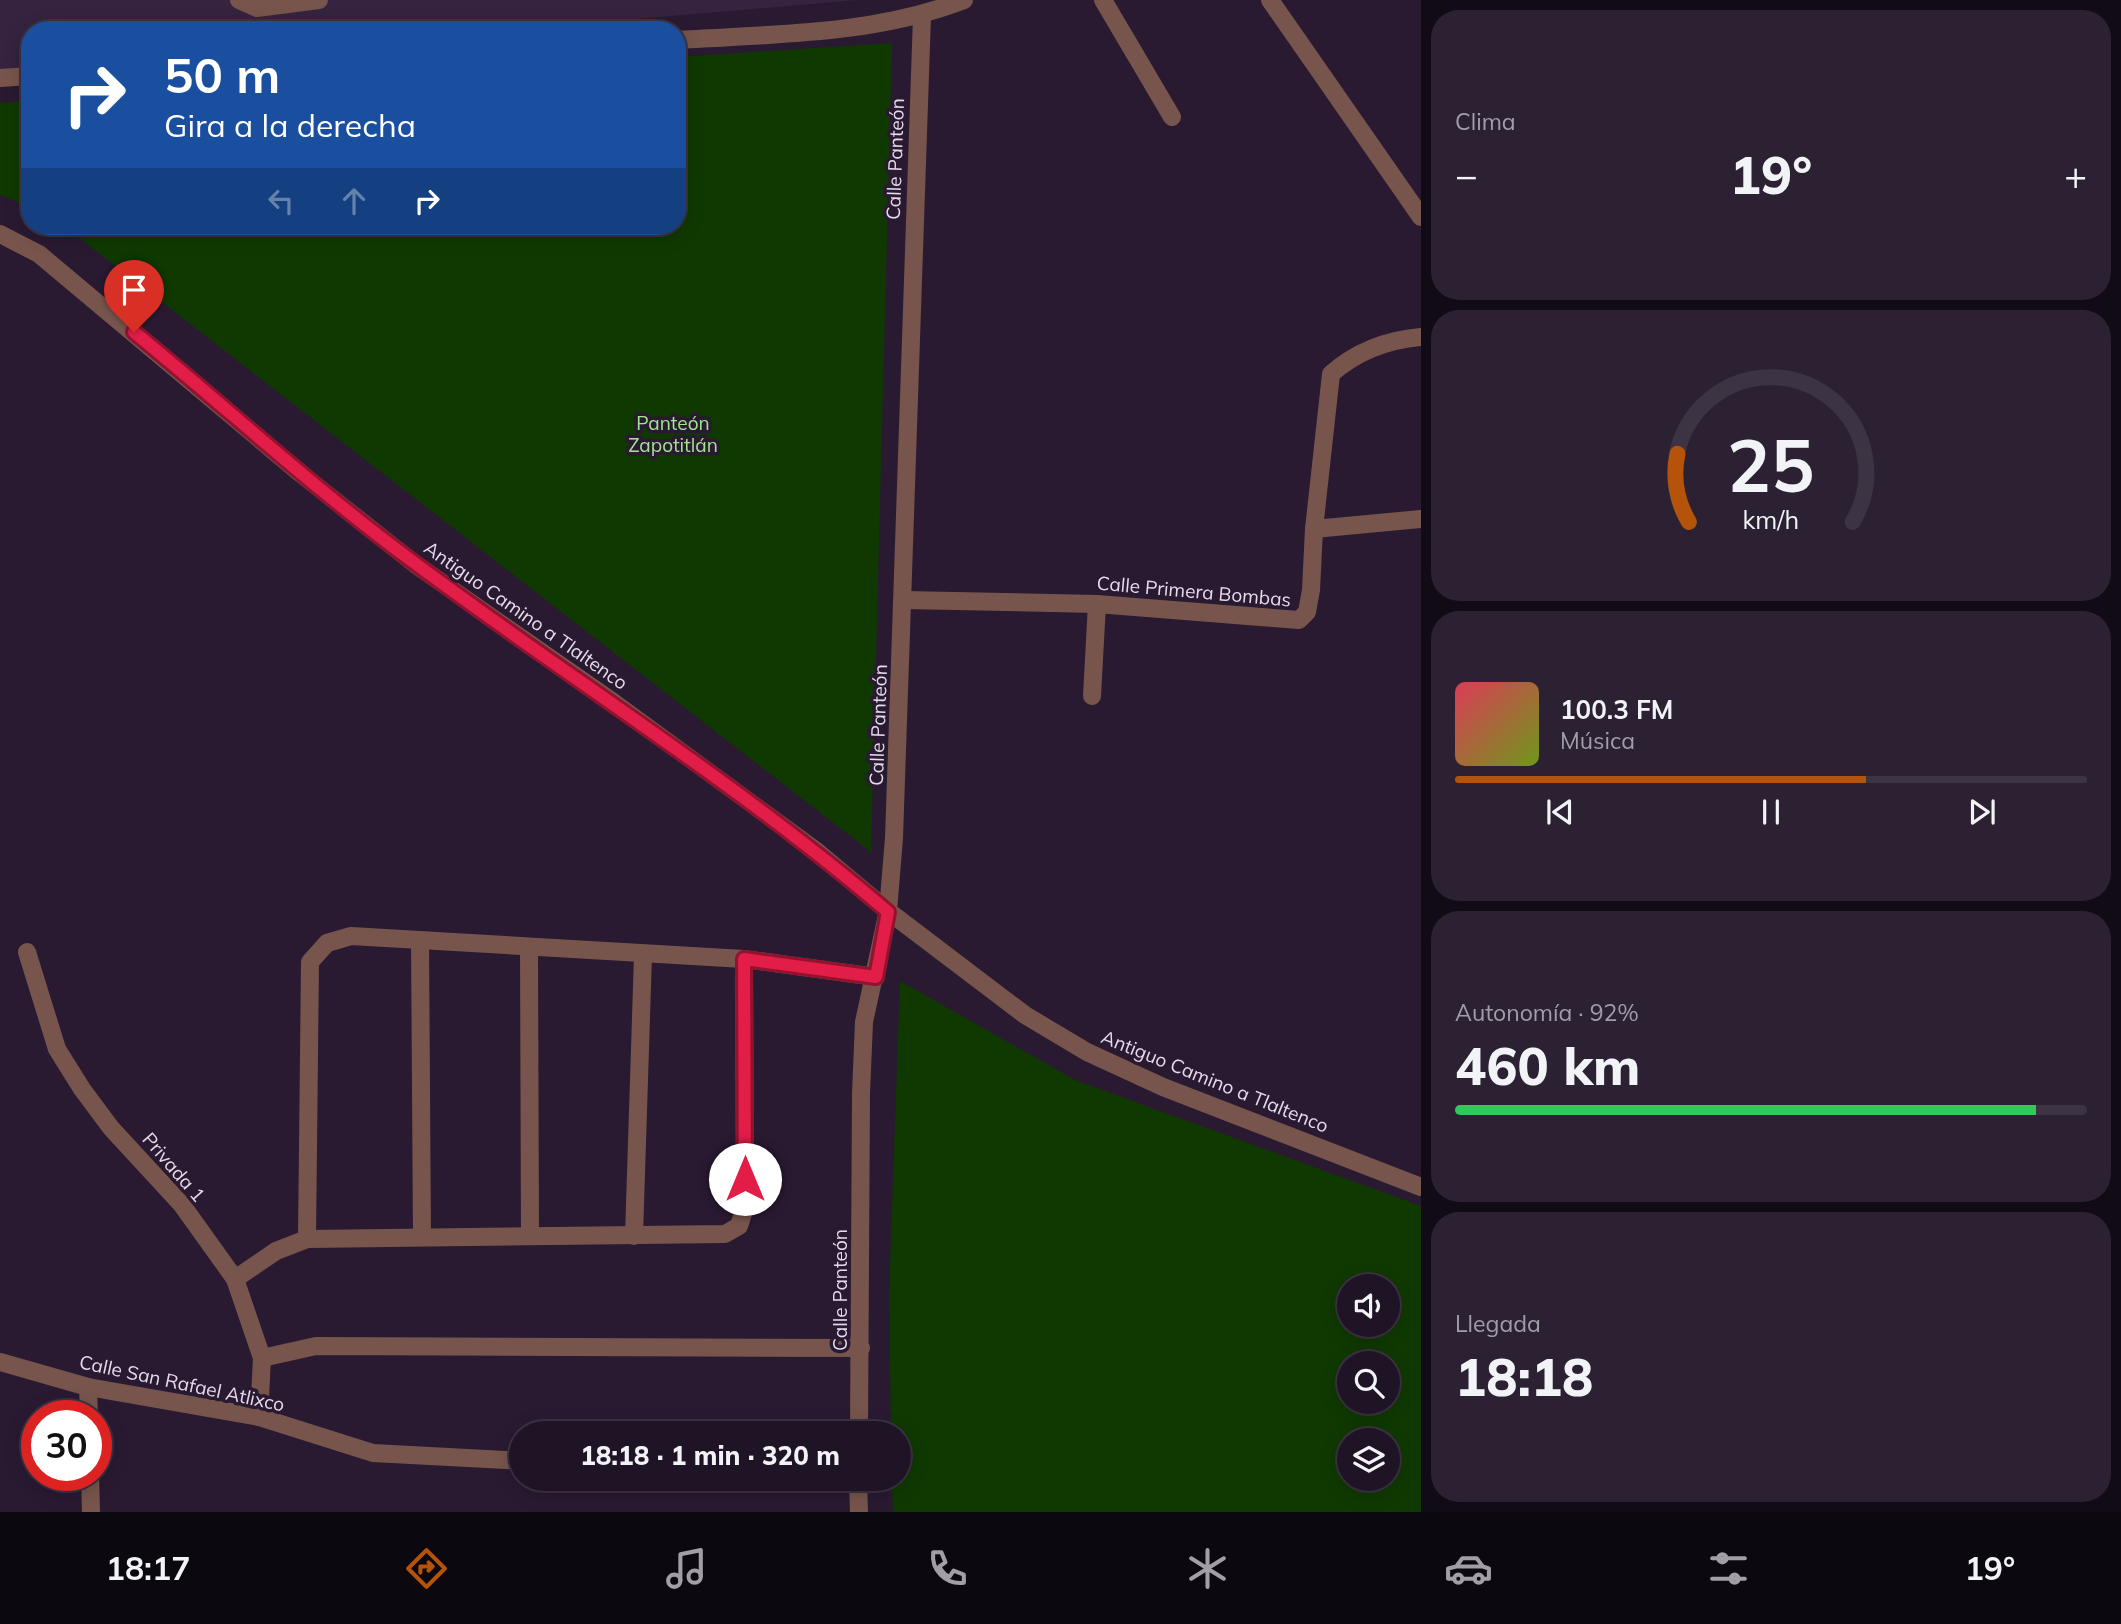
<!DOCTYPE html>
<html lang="es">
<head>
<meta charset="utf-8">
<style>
	body { margin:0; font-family:Mulish,sans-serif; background:#2c2132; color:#f1f3f6; height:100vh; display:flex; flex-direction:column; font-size:26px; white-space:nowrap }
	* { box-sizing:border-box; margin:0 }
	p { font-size:23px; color:#a19ea7 }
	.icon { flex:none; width:38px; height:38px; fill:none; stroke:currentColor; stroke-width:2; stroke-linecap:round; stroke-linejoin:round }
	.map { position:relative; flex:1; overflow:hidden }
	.details { display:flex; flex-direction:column; gap:10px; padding:10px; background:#110b15; width:700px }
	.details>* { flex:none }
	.banner { position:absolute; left:21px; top:21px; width:665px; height:214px; border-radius:28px; box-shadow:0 4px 18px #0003,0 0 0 2px #3c3343; background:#1a4fa0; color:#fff; overflow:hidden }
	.buttons { position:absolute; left:1337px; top:1274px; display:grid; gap:14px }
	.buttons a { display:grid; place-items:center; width:63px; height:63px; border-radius:50%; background:#1f1426; box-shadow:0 4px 18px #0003,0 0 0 2px #3c3343; font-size:35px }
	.speed { position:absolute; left:21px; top:1400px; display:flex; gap:14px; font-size:35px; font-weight:700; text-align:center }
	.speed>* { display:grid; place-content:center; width:91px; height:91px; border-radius:50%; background:#1f1426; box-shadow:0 4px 18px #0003,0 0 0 2px #3c3343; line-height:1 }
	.speed .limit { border:10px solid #d22; background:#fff; color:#111 }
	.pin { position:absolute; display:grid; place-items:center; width:60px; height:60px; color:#fff; margin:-72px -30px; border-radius:50% 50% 50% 0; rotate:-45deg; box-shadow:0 0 7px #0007 }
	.pin .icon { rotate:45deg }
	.me { position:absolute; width:77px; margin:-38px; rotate:0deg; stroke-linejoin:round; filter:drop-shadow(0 0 5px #0008) }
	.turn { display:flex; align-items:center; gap:24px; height:147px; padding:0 28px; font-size:32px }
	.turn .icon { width:91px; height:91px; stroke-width:2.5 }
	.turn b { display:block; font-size:49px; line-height:60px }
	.lanes { display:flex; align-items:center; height:66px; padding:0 28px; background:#0003; justify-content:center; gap:35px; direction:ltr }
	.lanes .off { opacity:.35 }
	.big { font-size:52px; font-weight:800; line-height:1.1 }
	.details .widget { flex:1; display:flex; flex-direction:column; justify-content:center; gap:10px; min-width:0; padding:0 24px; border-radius:28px; background:#2c2132 }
	.details .dial { align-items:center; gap:0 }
	.dial svg { height:182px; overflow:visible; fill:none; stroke:#3c3343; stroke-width:7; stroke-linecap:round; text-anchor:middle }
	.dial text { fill:#f1f3f6; stroke:none }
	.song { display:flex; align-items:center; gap:21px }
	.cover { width:84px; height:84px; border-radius:10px; background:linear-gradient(135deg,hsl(350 70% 55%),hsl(80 70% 35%)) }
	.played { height:7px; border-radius:4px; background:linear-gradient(90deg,#b45309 65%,#3c3343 65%) }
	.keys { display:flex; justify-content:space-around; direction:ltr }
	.heat { display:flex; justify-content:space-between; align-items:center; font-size:38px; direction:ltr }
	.charge { height:10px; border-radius:5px; background:linear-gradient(90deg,#34c759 92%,#3c3343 0) }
	.trip { position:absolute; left:509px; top:1421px; width:402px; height:70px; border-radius:35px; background:#1f1426; box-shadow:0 4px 18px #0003,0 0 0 2px #3c3343; font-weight:800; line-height:70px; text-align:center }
	.menu { display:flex; height:112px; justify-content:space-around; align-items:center; background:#0c080f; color:#a19ea7 }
	.menu .icon { width:49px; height:49px }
	.menu .selected { color:#b45309 }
	.menu b { font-size:32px; color:#f1f3f6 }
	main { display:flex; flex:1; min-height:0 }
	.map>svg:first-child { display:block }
	.built { fill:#352340 }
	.green { fill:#103901; fill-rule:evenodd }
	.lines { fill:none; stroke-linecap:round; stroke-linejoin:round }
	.minor { stroke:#77554c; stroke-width:18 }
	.route-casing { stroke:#92132f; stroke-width:18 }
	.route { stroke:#e11d48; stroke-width:12 }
	.labels { text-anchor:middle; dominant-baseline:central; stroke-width:7; stroke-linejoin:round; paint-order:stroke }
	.street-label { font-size:19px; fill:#e4dbeb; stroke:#291a32 }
	.park-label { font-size:19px; fill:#a0e48d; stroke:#291a32 }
</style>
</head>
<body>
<main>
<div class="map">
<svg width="1421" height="1512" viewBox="0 0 1421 1512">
	<rect width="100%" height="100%" fill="#291a32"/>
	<polygon class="built" points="0,0 857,0 510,30 30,30 30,71 0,73"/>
	<g class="green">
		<polygon points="892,43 871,852 64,226 677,226 677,57"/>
		<polygon points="30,101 30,207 0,195 0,103"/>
		<path d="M900,981L1075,1080L1421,1206V1512H893L892,1479H900V1433H891L889,1294ZM1349,1286H1388V1325H1349ZM1349,1363H1388V1402H1349ZM1349,1440H1388V1479H1349Z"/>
	</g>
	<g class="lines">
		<g class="minor">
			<polyline points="239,0 257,8 319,0"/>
			<polyline points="1103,0 1172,117"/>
			<polyline points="1270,0 1421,217"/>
			<path d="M677,40C774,34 873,35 964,0"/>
			<polyline points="0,78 30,76"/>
			<polyline points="0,234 39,254 300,473 415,564 613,702 815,850 888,911 1025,1015 1087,1052 1163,1087 1421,1187"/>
			<polyline points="1314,529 1421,519"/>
			<path d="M904,600L1097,604L1299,620L1307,612L1311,590L1314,529L1331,374C1357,351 1386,340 1421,337"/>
			<polyline points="1092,696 1097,604"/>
			<polyline points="420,941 422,1237"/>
			<polyline points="529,949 530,1235"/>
			<polyline points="27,952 57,1049 82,1089 111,1128 182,1205 235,1279 262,1358 259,1417"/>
			<polyline points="634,1236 643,955"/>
			<polyline points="307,1239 310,962 327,943 351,936 744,959 876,977"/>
			<polyline points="235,1279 276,1251 307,1239 725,1234 739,1226 745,1207 744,959"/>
			<polyline points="262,1358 316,1346 861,1348"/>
			<polyline points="0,1362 88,1387 259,1417 373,1453 522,1461"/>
			<polyline points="88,1387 89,1416"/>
			<polyline points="859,1433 861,1093 864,1022 888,911 894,838 922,16"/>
			<polyline points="90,1475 91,1512"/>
			<polyline points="858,1479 859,1512"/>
		</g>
	</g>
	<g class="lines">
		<defs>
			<path id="route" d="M134,332C228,409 318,492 416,564C573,681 739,784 888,912L876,977L744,959L745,1179"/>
		</defs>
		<use href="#route" class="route-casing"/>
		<use href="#route" class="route"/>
	</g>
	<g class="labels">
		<g class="street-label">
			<text transform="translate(895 159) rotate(-88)">Calle Panteón</text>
			<text transform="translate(1194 591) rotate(5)">Calle Primera Bombas</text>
			<text transform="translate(526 615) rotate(35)">Antiguo Camino a Tlaltenco</text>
			<text transform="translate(878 725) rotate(-88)">Calle Panteón</text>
			<text transform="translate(1215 1081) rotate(22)">Antiguo Camino a Tlaltenco</text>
			<text transform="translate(174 1167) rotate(49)">Privada 1</text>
			<text transform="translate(840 1290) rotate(-90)">Calle Panteón</text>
			<text transform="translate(182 1383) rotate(12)">Calle San Rafael Atlixco</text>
		</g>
		<g class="park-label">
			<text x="673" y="423">Panteón<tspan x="673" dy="22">Zapotitlán</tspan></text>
		</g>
	</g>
</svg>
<div class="buttons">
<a><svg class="icon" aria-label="sound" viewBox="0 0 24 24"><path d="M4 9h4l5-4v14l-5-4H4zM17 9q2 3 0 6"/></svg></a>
<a><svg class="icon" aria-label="search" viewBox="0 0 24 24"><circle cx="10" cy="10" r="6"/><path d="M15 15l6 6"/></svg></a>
<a><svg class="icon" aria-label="layers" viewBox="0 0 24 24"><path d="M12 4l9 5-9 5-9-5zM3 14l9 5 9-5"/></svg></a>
</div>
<div class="speed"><div class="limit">30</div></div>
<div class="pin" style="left:134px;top:332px;background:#d93025"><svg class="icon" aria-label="arrive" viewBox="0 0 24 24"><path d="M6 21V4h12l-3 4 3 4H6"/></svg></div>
<svg class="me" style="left:745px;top:1179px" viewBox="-20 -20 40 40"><circle r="19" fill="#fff"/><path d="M0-13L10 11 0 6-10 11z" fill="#e11d48"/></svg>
<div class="trip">18:18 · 1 min · 320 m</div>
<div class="banner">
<div class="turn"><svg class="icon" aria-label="right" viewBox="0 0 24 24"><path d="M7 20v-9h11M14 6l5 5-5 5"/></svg><div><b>50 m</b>Gira a la derecha</div></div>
<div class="lanes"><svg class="icon off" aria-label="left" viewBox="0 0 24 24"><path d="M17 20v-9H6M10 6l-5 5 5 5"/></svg><svg class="icon off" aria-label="ahead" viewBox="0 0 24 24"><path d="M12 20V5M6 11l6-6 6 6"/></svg><svg class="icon" aria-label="right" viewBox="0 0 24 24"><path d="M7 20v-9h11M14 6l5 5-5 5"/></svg></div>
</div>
</div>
<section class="details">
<div class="widget"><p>Clima</p>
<div class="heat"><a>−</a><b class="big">19°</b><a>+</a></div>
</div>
<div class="widget dial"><svg viewBox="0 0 100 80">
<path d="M14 69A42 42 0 1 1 86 69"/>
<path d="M14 69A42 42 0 0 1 9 39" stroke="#b45309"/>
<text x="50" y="56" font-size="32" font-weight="700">25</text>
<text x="50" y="72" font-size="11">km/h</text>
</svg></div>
<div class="widget">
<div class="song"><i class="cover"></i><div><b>100.3 FM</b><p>Música</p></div></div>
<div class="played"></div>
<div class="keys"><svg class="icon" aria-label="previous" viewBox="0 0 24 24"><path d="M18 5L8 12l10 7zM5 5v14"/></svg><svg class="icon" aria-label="pause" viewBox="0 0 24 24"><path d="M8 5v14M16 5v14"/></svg><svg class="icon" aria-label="next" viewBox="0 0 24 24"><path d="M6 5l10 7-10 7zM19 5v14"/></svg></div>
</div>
<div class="widget"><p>Autonomía · 92%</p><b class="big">460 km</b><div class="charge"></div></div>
<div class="widget"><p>Llegada</p><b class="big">18:18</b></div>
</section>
</main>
<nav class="menu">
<b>18:17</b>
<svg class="icon selected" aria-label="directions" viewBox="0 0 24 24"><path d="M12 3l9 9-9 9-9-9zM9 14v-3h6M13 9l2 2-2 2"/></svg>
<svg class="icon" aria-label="music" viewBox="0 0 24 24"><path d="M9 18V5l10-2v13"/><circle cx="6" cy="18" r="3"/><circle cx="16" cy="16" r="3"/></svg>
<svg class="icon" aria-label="phone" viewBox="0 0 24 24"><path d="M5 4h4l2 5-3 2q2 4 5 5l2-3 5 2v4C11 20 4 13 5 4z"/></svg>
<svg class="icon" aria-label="climate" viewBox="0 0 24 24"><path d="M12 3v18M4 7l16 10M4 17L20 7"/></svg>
<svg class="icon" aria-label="car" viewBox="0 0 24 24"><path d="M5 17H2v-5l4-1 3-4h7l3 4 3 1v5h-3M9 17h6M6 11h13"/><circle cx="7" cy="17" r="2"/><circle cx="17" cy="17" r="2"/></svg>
<svg class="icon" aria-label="filters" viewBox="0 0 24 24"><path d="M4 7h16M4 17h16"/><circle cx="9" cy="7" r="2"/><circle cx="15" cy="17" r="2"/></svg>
<b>19°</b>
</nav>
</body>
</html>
